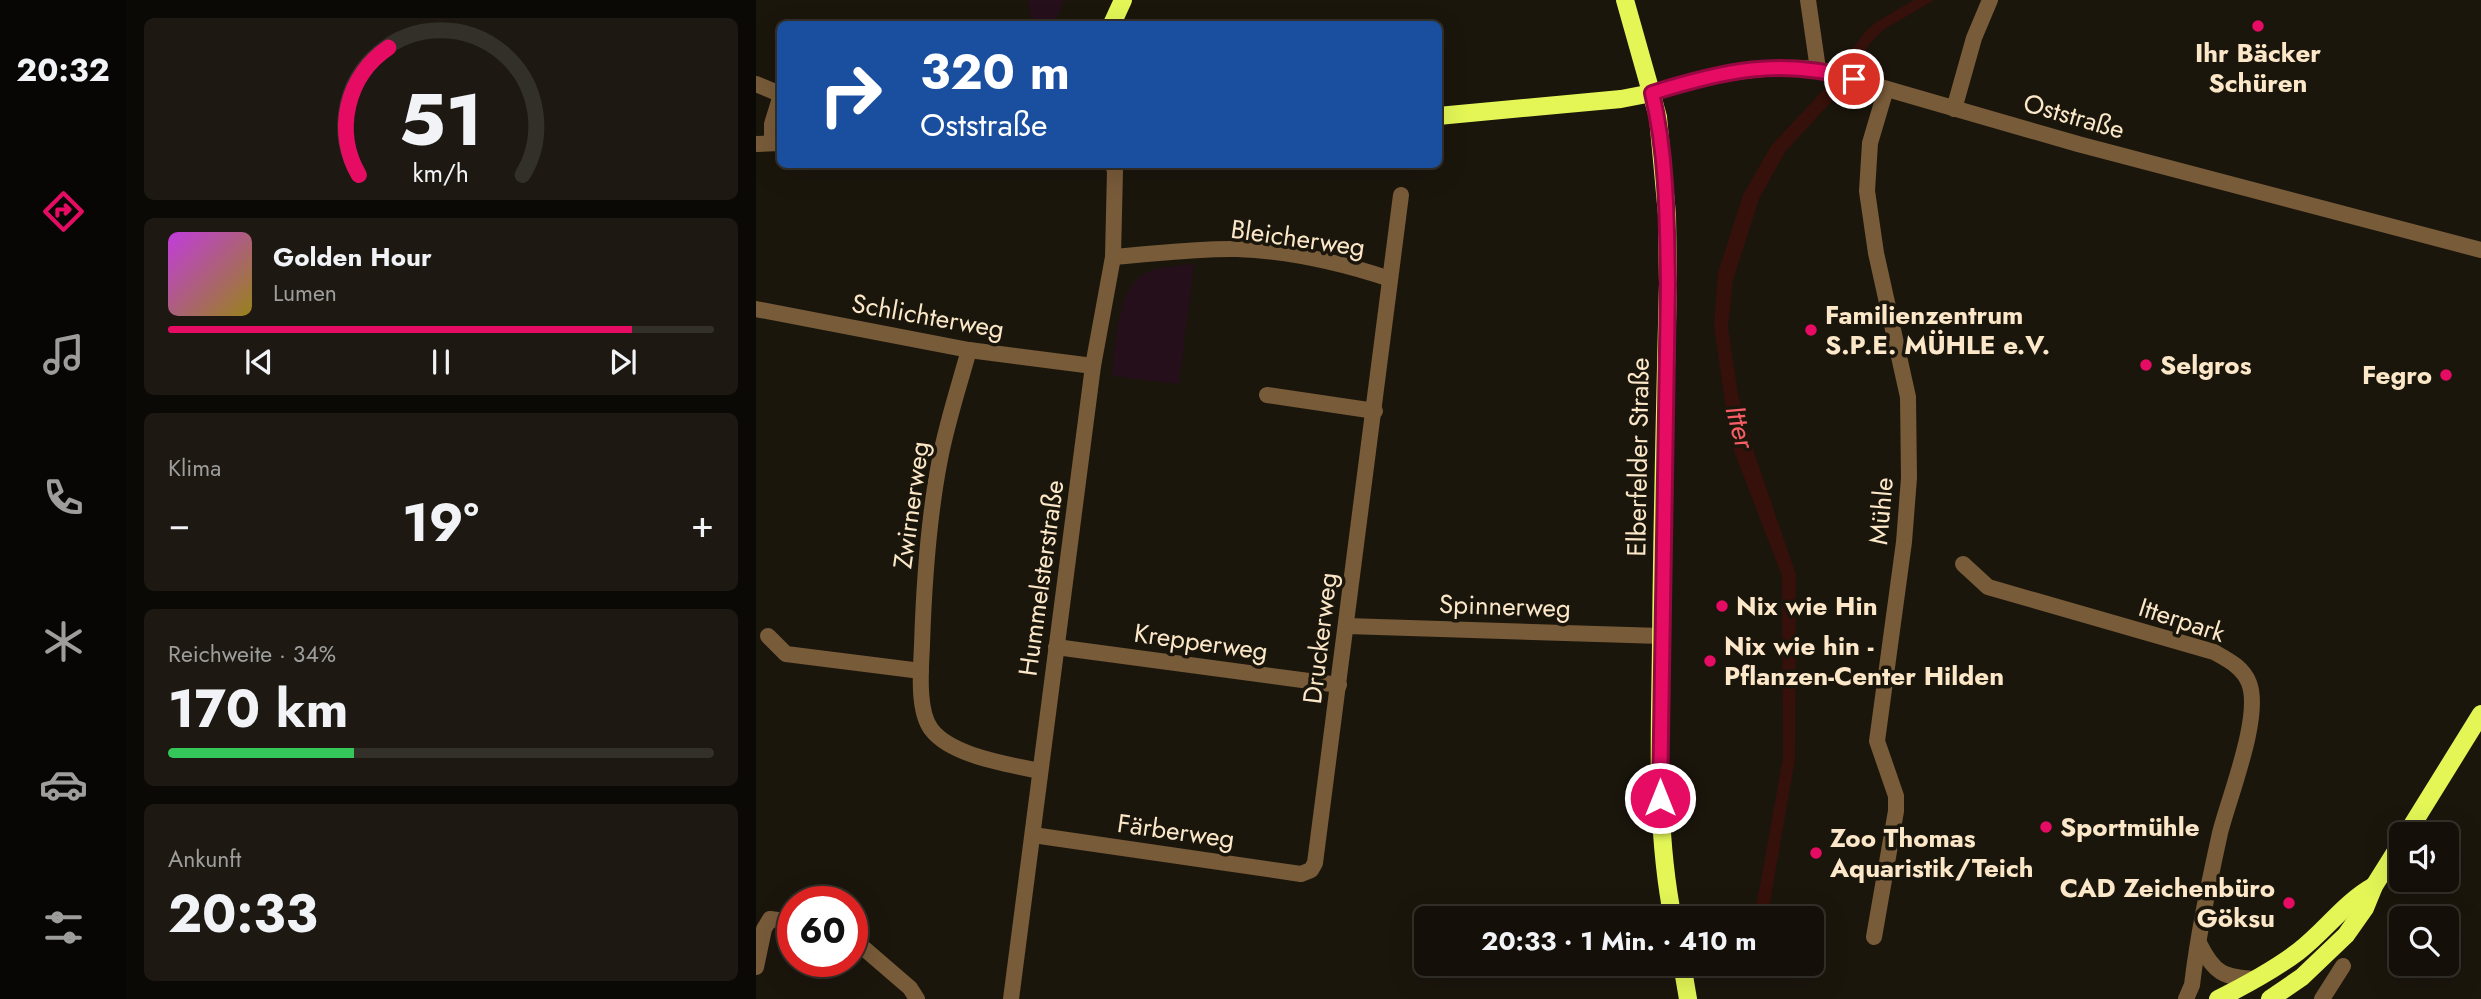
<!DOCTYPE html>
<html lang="de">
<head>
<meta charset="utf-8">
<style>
	body { margin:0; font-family:Jost,sans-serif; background:#1d1912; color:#f1f3f6; height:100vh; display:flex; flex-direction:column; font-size:26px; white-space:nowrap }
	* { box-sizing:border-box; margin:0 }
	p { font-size:23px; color:#9d9d9c }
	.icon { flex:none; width:38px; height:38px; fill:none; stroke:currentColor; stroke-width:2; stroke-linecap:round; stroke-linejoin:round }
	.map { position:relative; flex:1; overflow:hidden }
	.panel { display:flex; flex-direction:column; gap:18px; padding:18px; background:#0b0905; width:630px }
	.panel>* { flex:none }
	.guide { position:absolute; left:21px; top:21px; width:665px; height:147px; border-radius:10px; box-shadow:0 7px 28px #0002,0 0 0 2px #33302a; background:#1a4fa0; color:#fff; overflow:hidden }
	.controls { position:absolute; left:1633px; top:822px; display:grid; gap:14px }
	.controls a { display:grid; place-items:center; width:70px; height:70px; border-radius:10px; background:#141009; box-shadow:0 7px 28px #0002,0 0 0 2px #33302a; font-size:35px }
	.speed { position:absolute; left:21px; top:886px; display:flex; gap:14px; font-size:35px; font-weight:700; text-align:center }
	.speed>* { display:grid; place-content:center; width:91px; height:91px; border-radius:50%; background:#141009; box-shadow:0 7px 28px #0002,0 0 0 2px #33302a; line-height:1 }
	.speed .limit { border:10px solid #d22; background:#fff; color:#111 }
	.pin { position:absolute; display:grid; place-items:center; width:60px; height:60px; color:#fff; margin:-30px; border:4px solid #fff; border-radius:50%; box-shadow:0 2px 7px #0007 }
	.me { position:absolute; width:77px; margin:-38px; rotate:0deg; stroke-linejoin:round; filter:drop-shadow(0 0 5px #0008) }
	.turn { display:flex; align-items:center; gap:24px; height:147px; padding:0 28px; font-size:32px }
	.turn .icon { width:91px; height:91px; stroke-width:2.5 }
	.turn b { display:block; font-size:49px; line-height:60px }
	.big { font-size:52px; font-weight:700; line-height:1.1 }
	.panel .card { flex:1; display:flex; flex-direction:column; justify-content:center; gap:10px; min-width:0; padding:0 24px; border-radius:10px; background:#1d1912 }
	.panel .dial { align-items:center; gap:0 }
	.dial svg { height:182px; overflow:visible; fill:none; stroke:#33302a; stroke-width:7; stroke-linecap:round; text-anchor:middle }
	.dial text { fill:#f1f3f6; stroke:none }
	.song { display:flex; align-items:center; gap:21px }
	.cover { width:84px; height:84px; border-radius:10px; background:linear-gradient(135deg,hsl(290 70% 55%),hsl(50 70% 35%)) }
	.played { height:7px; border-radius:4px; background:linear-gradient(90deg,#e60c64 85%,#33302a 85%) }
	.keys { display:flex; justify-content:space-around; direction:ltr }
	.heat { display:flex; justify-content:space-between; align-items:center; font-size:38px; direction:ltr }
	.charge { height:10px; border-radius:5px; background:linear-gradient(90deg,#34c759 34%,#33302a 0) }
	.trip { position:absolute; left:658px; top:906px; width:410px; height:70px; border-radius:10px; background:#141009; box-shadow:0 7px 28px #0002,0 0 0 2px #33302a; font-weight:700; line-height:70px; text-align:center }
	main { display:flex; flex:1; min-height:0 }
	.tabs { display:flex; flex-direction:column; width:126px; justify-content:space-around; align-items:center; background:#080604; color:#9d9d9c }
	.tabs .icon { width:49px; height:49px }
	.tabs .active { color:#e60c64 }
	.tabs b { font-size:32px; color:#f1f3f6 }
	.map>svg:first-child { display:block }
	.green { fill:#250f1b }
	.water { fill:#36100b }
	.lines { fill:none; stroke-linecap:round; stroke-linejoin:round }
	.minor { stroke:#785b39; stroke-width:16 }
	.major { stroke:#e3f656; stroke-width:18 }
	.route-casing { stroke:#960841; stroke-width:18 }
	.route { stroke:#e60c64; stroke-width:12 }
	.poi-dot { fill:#e60c64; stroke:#1b160c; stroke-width:2.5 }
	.labels { text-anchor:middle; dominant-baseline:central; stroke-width:7; stroke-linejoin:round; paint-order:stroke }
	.poi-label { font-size:26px; font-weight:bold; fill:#fce8c9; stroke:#1b160c; text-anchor:start }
	.street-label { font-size:26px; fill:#fce8c9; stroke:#1b160c }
	.water-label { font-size:28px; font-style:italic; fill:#f75d64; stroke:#1b160c }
</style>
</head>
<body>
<main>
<nav class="tabs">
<b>20:32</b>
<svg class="icon active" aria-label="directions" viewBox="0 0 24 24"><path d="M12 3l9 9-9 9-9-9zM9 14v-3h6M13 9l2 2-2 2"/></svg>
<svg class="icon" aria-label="music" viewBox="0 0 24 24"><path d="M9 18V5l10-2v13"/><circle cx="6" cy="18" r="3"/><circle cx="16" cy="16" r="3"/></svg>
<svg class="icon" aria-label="phone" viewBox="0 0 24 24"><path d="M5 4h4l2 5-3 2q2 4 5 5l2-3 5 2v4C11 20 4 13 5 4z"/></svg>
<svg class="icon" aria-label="climate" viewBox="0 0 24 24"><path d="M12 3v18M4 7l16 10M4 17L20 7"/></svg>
<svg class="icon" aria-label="car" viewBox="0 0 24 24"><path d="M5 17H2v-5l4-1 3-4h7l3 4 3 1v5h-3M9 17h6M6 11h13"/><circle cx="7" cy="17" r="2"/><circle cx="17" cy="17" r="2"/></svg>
<svg class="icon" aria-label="filters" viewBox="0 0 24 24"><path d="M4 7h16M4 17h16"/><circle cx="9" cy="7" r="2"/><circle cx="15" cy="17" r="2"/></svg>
</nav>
<section class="panel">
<div class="card dial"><svg viewBox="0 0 100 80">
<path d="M14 69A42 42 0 1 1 86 69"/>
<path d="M14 69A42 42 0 0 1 27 13" stroke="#e60c64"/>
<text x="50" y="56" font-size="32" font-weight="700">51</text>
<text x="50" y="72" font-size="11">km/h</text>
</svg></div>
<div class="card">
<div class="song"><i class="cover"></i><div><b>Golden Hour</b><p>Lumen</p></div></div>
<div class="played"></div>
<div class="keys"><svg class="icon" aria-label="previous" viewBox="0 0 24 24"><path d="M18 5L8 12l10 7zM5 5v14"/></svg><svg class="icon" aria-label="pause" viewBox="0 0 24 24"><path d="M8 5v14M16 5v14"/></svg><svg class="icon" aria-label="next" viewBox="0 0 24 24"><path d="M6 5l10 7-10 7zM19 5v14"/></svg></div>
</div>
<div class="card"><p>Klima</p>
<div class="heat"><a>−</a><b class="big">19°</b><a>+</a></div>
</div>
<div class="card"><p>Reichweite · 34%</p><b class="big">170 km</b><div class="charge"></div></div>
<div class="card"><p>Ankunft</p><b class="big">20:33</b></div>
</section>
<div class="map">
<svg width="1725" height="999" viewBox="0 0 1725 999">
	<rect width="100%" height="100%" fill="#1b160c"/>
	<g class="green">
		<polygon points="272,0 308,0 298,24 276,24"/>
		<path d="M438,264L423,384L356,376C360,345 360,284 394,271C408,266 424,266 438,264Z"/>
	</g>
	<polygon class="water" points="1158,0 1178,0 1127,30 1116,41 1098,66 1086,90 1029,152 1003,199 977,280 972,327 982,395 1000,458 1040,575 1039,759 1011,919 998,919 1027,758 1026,576 975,443 958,326 962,273 987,195 1015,146 1072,85 1108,33 1119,23"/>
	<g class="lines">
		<g class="minor">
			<polyline points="1052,0 1062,69"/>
			<polyline points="0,84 24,94"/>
			<path d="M896,93C951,75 1005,64 1062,69L1322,144L1725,250"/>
			<polyline points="1198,109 1218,38 1234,0"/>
			<polyline points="16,143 16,124 24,98"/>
			<polyline points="0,144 24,143"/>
			<path d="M357,257C398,254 440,248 481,249C532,251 586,263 634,279"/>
			<polyline points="0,309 213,350 337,366"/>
			<path d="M213,350C203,386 191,422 184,459C172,520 168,582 166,645C165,668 161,710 175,729C195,756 252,764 283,771"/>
			<polyline points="511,395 619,411"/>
			<path d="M1207,564L1232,587L1458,652C1472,660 1487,667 1493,683C1506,716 1473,797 1464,833C1453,883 1442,934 1436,985L1430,999"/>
			<polyline points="591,626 905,636"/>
			<polyline points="12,636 30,654 165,671"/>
			<polyline points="300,647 583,685"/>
			<polyline points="277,835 545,874 555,870 559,863 645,195"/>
			<polyline points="1118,937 1140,811 1140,796 1121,741 1148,542 1153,478 1152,397 1120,253 1111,191 1114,143 1130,89"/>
			<polyline points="96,938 154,988 161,999"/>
			<path d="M1443,943C1458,973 1467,978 1501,979"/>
			<polyline points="0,967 8,929 14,919 37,922"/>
			<polyline points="255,999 337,366 357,257 359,170 356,164"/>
			<polyline points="1566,999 1587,966"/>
		</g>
		<g class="major">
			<path d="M869,0L902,117L911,215L912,284C909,404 906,524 905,644C904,737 899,828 917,919"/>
			<polyline points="356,24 367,0"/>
			<polyline points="682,116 865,99 896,93"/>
			<polyline points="1650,835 1725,714"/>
			<polyline points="926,964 932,999"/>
			<path d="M1462,999C1490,985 1518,970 1543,951C1569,931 1589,902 1618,886"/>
			<polyline points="1514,999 1546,977 1590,935 1609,908 1618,886 1645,843"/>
		</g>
	</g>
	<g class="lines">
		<defs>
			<path id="route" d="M904,798L912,285C911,221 911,155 896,93C966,71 1026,57 1098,79"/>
		</defs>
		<use href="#route" class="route-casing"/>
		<use href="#route" class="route"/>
	</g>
	<g class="poi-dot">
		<circle cx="1502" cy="26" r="7"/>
		<circle cx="1055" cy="330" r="7"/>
		<circle cx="1390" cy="365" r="7"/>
		<circle cx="1690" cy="375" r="7"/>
		<circle cx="966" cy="606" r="7"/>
		<circle cx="954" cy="661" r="7"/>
		<circle cx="1290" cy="827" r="7"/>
		<circle cx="1060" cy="853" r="7"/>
		<circle cx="1533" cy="903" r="7"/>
	</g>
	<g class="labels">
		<g class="poi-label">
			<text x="1502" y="53" text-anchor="middle">Ihr Bäcker<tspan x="1502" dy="30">Schüren</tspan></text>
			<text x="1069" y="315">Familienzentrum<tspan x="1069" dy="30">S.P.E. MÜHLE e.V.</tspan></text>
			<text x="1404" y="365">Selgros</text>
			<text x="1676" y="375" text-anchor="end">Fegro</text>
			<text x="980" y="606">Nix wie Hin</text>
			<text x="968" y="646">Nix wie hin -<tspan x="968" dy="30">Pflanzen-Center Hilden</tspan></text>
			<text x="1304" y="827">Sportmühle</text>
			<text x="1074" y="838">Zoo Thomas<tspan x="1074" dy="30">Aquaristik/Teich</tspan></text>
			<text x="1519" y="888" text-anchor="end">CAD Zeichenbüro<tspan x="1519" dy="30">Göksu</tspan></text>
		</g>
		<g class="street-label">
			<text transform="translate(1318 116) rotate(16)">Oststraße</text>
			<text transform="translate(542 238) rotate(8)">Bleicherweg</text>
			<text transform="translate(172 316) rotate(10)">Schlichterweg</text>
			<text transform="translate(882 457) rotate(-89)">Elberfelder Straße</text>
			<text transform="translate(155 505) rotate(-82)">Zwirnerweg</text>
			<text transform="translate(1125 511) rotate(-85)">Mühle</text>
			<text transform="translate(285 578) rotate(-82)">Hummelsterstraße</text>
			<text transform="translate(749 606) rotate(2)">Spinnerweg</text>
			<text transform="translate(1426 620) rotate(18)">Itterpark</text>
			<text transform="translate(564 638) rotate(-83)">Druckerweg</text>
			<text transform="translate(445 642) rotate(8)">Krepperweg</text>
			<text transform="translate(420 831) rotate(8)">Färberweg</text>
		</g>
		<g class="water-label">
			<text transform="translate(984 427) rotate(75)">Itter</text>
		</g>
	</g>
</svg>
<div class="controls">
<a><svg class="icon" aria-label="sound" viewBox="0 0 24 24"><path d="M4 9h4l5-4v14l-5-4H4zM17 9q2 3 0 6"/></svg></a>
<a><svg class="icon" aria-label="search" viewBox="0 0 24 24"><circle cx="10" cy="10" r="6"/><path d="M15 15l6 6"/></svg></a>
</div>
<div class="speed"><div class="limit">60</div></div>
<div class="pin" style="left:1098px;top:79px;background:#d93025"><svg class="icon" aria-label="arrive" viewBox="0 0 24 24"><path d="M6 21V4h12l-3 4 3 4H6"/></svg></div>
<svg class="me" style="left:904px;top:798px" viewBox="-20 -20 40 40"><circle r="17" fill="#e60c64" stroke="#fff" stroke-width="3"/><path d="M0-11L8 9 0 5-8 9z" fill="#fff"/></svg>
<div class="trip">20:33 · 1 Min. · 410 m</div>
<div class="guide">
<div class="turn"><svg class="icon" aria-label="right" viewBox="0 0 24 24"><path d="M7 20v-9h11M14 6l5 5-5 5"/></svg><div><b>320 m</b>Oststraße</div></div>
</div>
</div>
</main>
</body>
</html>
